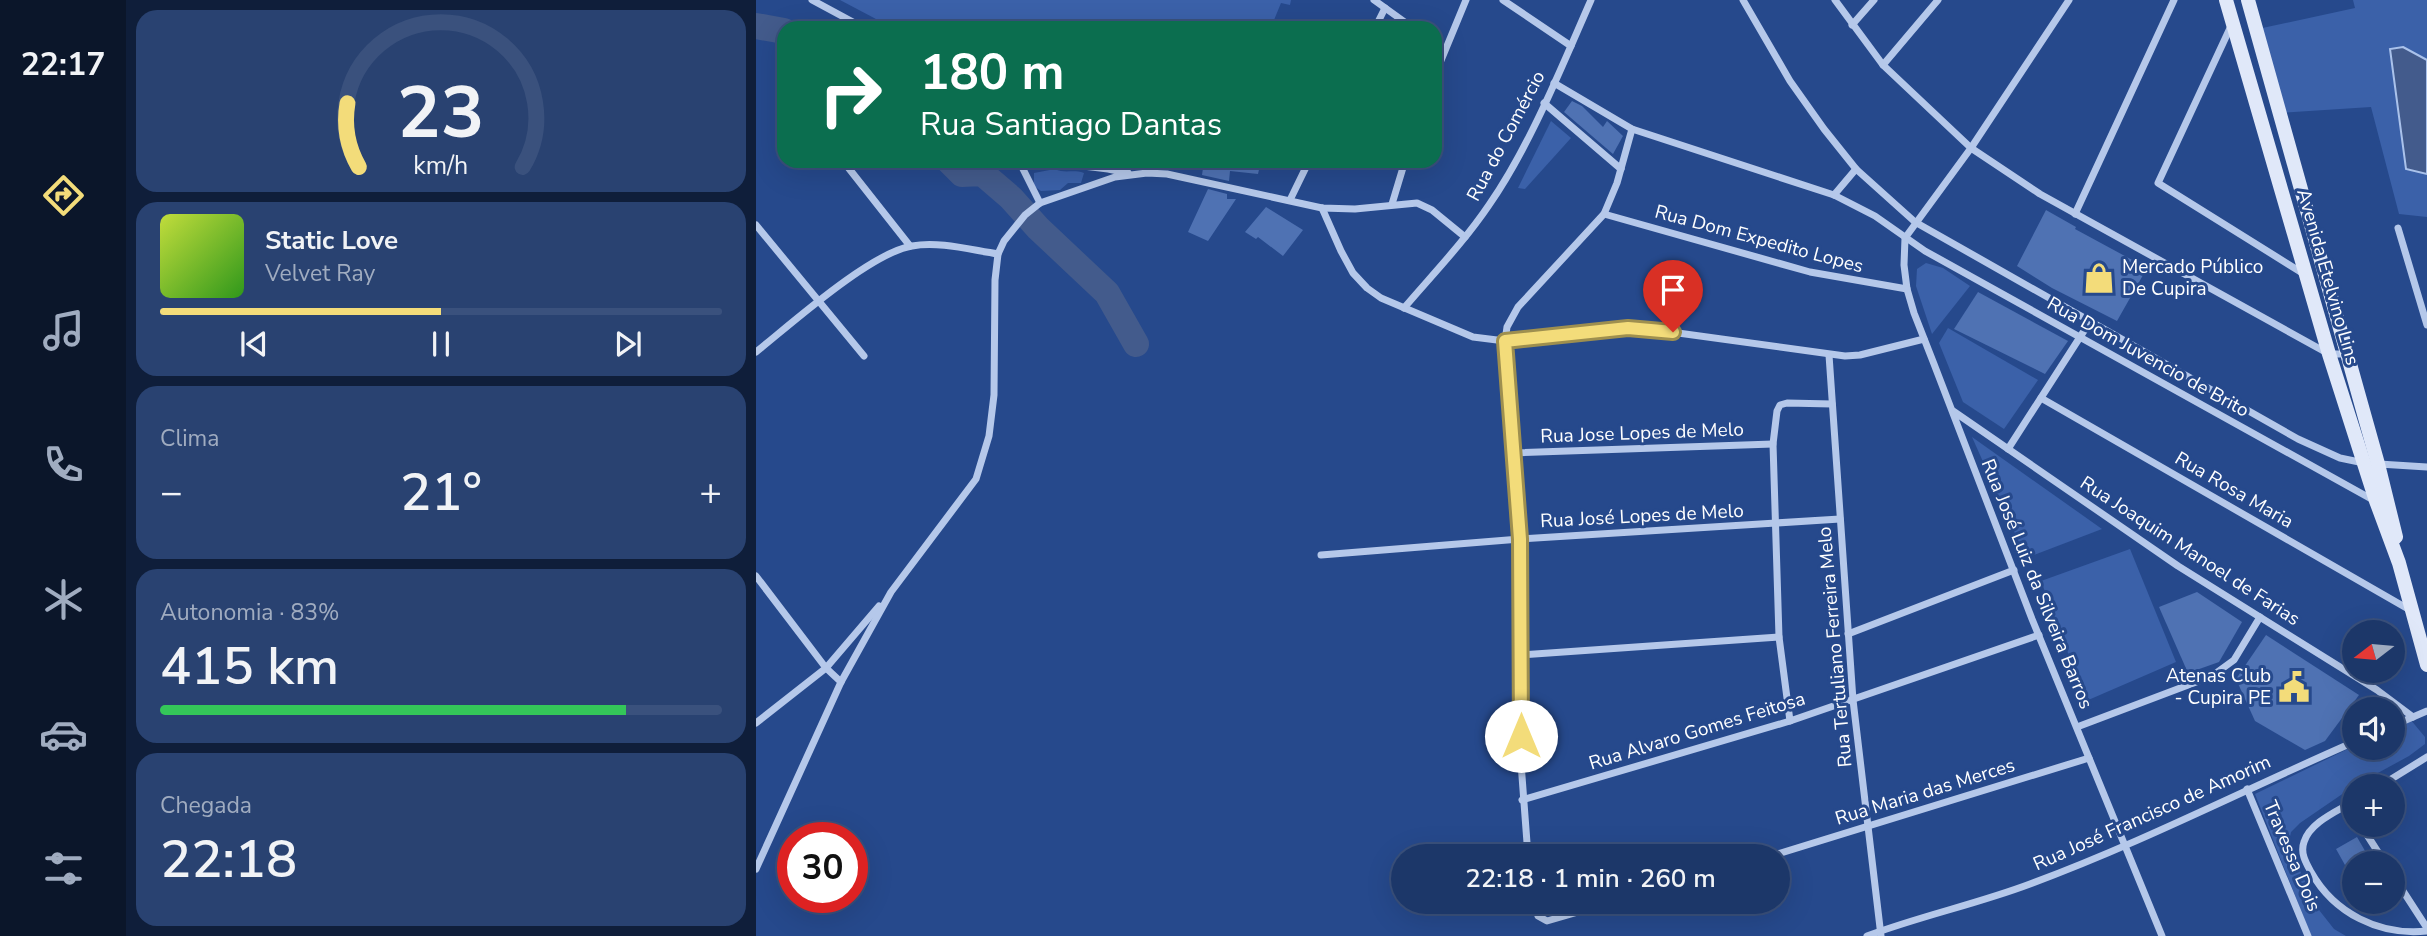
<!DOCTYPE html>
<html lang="pt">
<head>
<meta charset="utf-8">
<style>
	body { margin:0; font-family:"Nunito Sans",sans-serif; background:#294271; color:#f1f3f6; height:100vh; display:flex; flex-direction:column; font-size:26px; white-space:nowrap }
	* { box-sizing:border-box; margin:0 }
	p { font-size:23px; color:#a0acc0 }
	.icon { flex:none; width:38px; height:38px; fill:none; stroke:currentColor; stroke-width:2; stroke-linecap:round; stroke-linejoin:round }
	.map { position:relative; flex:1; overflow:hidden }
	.panel { display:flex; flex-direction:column; gap:10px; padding:10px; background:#0f1e3a; width:630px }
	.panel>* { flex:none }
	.guide { position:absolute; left:21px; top:21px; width:665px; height:147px; border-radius:21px; box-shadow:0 7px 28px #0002,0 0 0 2px #3a517d; background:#0b6e4f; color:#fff; overflow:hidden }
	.needle { width:46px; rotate:254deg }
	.fabs { position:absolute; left:1586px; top:620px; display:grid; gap:14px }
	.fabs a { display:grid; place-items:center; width:63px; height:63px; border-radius:50%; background:#1c3769; box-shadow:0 7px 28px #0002,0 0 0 2px #3a517d; font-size:35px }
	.speed { position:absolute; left:21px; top:822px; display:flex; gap:14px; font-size:35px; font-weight:700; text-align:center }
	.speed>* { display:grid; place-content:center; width:91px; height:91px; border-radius:50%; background:#1c3769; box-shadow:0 7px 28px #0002,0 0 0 2px #3a517d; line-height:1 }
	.speed .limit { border:10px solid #d22; background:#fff; color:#111 }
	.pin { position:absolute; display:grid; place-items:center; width:60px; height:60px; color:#fff; margin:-72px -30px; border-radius:50% 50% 50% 0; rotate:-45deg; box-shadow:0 0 7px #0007 }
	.pin .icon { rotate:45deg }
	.me { position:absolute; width:77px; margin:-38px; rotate:0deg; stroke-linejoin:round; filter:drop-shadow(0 0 5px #0008) }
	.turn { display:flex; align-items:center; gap:24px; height:147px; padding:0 28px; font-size:32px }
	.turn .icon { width:91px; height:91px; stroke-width:2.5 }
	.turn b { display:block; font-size:49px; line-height:60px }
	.big { font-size:52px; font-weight:600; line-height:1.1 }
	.panel .card { flex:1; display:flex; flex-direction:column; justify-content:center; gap:10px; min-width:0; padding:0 24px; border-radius:21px; background:#294271 }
	.panel .dial { align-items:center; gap:0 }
	.dial svg { height:182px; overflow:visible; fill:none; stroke:#3a517d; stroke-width:7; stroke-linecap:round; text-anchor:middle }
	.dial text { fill:#f1f3f6; stroke:none }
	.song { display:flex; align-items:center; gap:21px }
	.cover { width:84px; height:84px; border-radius:10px; background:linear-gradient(135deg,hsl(70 70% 55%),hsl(110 70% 35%)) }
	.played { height:7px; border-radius:4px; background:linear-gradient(90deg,#f3dc7a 50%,#3a517d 50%) }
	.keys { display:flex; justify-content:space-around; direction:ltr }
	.heat { display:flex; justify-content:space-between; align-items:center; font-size:38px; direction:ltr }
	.charge { height:10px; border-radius:5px; background:linear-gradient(90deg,#34c759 83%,#3a517d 0) }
	.trip { position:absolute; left:635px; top:844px; width:399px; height:70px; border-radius:35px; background:#1c3769; box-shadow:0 7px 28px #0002,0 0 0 2px #3a517d; font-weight:600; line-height:70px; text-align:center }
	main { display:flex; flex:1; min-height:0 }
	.menu { display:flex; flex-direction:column; width:126px; justify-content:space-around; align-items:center; background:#0b162a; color:#a0acc0 }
	.menu .icon { width:49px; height:49px }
	.menu .on { color:#f3dc7a }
	.menu b { font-size:32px; color:#f1f3f6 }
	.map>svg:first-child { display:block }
	.green { fill:#3b61a9 }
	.water { fill:#435b8c; stroke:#aac2eb; stroke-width:2 }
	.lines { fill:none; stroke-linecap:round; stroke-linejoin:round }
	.river { stroke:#435b8c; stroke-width:26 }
	.building { fill:#4f72b3 }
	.minor { stroke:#b5c8ea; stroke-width:7 }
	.secondary { stroke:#e0e8f9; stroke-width:14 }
	.route-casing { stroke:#9e8f4f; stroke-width:18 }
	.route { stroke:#f3dc7a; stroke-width:12 }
	.labels { text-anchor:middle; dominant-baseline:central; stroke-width:6; stroke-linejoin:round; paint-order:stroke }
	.street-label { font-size:19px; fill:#fff; stroke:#26498c }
	.poi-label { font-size:19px; fill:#fff; stroke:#26498c; text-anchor:start }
</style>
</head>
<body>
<main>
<nav class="menu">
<b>22:17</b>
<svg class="icon on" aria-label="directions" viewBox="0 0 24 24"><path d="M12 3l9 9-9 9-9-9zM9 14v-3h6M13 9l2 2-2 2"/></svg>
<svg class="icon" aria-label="music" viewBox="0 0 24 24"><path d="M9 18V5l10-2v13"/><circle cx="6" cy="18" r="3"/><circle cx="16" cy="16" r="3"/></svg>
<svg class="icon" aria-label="phone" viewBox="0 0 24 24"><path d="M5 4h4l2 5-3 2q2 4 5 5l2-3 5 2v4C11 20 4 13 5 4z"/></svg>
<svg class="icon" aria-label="climate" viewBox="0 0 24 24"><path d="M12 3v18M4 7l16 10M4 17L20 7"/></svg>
<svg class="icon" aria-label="car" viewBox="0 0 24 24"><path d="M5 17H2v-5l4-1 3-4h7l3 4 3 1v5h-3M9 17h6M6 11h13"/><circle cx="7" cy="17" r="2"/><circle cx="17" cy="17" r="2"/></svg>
<svg class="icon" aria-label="filters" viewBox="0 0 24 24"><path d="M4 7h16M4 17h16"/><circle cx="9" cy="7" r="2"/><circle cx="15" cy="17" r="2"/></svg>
</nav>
<section class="panel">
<div class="card dial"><svg viewBox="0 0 100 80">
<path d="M14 69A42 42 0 1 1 86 69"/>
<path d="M14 69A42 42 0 0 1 9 41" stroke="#f3dc7a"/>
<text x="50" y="56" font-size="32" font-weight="700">23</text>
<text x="50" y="72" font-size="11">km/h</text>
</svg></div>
<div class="card">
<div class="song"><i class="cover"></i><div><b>Static Love</b><p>Velvet Ray</p></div></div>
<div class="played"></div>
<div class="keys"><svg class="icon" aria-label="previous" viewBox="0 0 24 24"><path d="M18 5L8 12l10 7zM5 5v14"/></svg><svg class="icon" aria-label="pause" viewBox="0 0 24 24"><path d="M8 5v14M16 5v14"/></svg><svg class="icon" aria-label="next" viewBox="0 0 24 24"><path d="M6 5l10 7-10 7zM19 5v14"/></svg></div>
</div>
<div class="card"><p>Clima</p>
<div class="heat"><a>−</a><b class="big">21°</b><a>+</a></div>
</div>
<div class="card"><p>Autonomia · 83%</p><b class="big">415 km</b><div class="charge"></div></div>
<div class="card"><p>Chegada</p><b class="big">22:18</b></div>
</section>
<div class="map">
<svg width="1671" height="936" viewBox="0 0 1671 936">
	<rect width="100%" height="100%" fill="#26498c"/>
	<g class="green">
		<polygon points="84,0 535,0 534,5 525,3 518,20 520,28 137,28"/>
		<polygon points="1597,0 1671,0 1671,217 1643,214 1615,107 1524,113 1497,30 1599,8"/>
		<polygon points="795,121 815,138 769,189 762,188"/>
		<path d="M299,169C309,174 317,169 328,173L325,183H312L304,190L285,191L278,186V173Z"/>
		<polygon points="1170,263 1187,268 1214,286 1176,334 1160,286 1161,269"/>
		<polygon points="1192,328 1282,380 1248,429 1207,402 1183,343"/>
		<polygon points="1216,437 1346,529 1270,558"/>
		<polygon points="1374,549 1420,662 1330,701 1285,581"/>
		<polygon points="1654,719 1669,737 1669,744 1653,756 1598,786 1544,823 1535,832 1532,846 1563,910 1578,929 1590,936 1555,936 1499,794 1598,746 1636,747 1636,727"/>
	</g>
	<polygon class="water" points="1647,47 1671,60 1671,174 1650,169 1634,49"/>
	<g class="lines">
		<g class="river">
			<polyline points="0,26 28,31"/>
			<polyline points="193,161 206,174 226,173 255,198 282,228 351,293 380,344"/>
		</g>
	</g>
	<g class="building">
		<polygon points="816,101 826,106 847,127 851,121 867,136 857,154 808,112"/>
		<polygon points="448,161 505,161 502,174 474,171 473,181 446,175"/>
		<polygon points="452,189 471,194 471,199 480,199 452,241 432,232"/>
		<polygon points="510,207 547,230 527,256 502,237 500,239 489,232"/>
		<polygon points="1290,210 1320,227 1319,229 1391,268 1361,321 1296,288 1261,266"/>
		<polygon points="1222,292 1312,341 1289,374 1198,329"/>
		<polygon points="1441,592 1486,622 1463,662 1432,673 1403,607"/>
		<polygon points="1510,635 1603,695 1569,741 1549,750 1499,721 1480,679"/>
		<polygon points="1601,837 1616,863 1598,863 1598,881 1580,849"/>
	</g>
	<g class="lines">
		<g class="minor">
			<polyline points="56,0 108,28"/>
			<polyline points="618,0 657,28"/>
			<polyline points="747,0 815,46"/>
			<polyline points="987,0 1034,81 1068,129 1100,169 1159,222 1542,439 1584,458 1608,463"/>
			<polyline points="1079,0 1127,65 1215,148 1284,194 1573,354 1590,354"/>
			<polyline points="1313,0 1215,148 1149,238 1148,265 1151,289 1158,313 1178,364 1276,619 1406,936"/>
			<polyline points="1096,25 1118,0"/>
			<polyline points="1475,26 1402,183 1548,274"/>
			<polyline points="619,28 629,8"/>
			<polyline points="679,44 688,50"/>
			<polyline points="1127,65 1182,0"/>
			<polyline points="679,75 710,0"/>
			<polyline points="798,83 876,129 1078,195 1119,216 1169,251 1619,501"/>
			<polyline points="788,103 865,169"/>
			<polyline points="87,161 154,246"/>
			<polyline points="263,161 284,203"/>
			<polyline points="286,161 352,169 372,173"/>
			<polyline points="1078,195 1100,169"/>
			<polyline points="534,200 553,161"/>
			<polyline points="636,204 649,161"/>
			<polyline points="566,208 585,251 597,273 611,288 625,298 717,337 749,341 841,330 893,329 1089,356 1104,355 1168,339"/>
			<polyline points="848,214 1054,272 1151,289"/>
			<polyline points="1319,214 1418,0"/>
			<polyline points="0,225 108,356"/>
			<polyline points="1642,228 1671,325"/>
			<path d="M648,308C677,274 708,242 733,205C774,146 806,66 835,0"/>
			<path d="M0,352C35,324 114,253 156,246C183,241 215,250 242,254"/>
			<polyline points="1073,355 1097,700 1125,936"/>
			<polyline points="1285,398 1654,610"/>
			<polyline points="1197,411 1422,566 1621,690 1657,717"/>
			<polyline points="1252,449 1335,320"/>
			<polyline points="756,453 1017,444"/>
			<polyline points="1623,464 1671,467"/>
			<polyline points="565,555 764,539 1084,519"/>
			<polyline points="0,576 70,668 85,682"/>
			<polyline points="1092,634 1258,570"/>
			<polyline points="766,655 1023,637"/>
			<polyline points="1034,721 1023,637 1017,444 1021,411 1024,405 1031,403 1076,404"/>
			<polyline points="0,723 70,668 123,606"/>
			<polyline points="1636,726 1671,711"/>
			<polyline points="1321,727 1456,676 1478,660 1504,617"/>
			<polyline points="1624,786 1671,757"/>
			<polyline points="1491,789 1552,936"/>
			<polyline points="766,800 1034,721 1283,635"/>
			<path d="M1598,801C1582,811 1554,822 1548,842C1544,853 1550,863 1555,872C1578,913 1623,936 1671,931"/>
			<polyline points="1604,824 1629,863"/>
			<polyline points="772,856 765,763 764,539 749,341 751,327 762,307 848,214 861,183 876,129"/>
			<polyline points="1015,856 1333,758"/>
			<polyline points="0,869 85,682 135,592 220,479 233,436 238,395 239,280 242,254 248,241 269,215 284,203 359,177 391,173 411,174 566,208 599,209 661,203 676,210 709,237"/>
			<polyline points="1636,874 1671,928"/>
			<polyline points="778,901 782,916 791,921 860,901"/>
			<path d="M1111,936C1164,916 1221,904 1274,884C1385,843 1490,789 1598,742"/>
		</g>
		<g class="secondary">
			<polyline points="1470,0 1573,354 1620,501 1643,563 1671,665"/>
			<polyline points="1492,0 1622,464 1640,537"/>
		</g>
	</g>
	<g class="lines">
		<defs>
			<polyline id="route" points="765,736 764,539 749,341 872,328 917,332"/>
		</defs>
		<use href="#route" class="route-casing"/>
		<use href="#route" class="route"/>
	</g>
	<defs>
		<symbol id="shop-bare" viewBox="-9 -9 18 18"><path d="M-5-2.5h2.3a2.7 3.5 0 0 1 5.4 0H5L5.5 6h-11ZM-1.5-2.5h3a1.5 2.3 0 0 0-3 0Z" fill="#f3dc7a" stroke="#26498c" stroke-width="2.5" paint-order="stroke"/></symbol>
		<symbol id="civic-bare" viewBox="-9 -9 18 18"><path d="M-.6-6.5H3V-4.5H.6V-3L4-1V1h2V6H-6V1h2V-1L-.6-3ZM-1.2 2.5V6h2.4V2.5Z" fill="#f3dc7a" stroke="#26498c" stroke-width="2.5" paint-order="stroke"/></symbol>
	</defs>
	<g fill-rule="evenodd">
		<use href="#shop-bare" x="1321" y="256" width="44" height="44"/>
		<use href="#civic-bare" x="1516" y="665" width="44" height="44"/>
	</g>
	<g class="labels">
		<g class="street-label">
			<text transform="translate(750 136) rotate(-62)">Rua do Comércio</text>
			<text transform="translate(1003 239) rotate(15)">Rua Dom Expedito Lopes</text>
			<text transform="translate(1572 277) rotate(74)">Avenida Etelvino Lins</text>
			<text transform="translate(1392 357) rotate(29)">Rua Dom Juvencio de Brito</text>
			<text transform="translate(886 433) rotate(-2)">Rua Jose Lopes de Melo</text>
			<text transform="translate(1478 490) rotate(30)">Rua Rosa Maria</text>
			<text transform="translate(886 516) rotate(-3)">Rua José Lopes de Melo</text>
			<text transform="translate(1434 551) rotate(33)">Rua Joaquim Manoel de Farias</text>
			<text transform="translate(1281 584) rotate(68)">Rua José Luiz da Silveira Barros</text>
			<text transform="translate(1079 647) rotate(-95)">Rua Tertuliano Ferreira Melo</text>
			<text transform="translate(941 731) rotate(-17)">Rua Alvaro Gomes Feitosa</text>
			<text transform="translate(1169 792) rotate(-17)">Rua Maria das Merces</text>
			<text transform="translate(1396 813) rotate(-24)">Rua José Francisco de Amorim</text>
			<text transform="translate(1536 856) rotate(67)">Travessa Dois</text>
		</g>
		<g class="poi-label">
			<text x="1366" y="267">Mercado Público<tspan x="1366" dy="22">De Cupira</tspan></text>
			<text x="1515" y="676" text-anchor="end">Atenas Club<tspan x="1515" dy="22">- Cupira PE</tspan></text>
		</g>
	</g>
</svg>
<div class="fabs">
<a><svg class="needle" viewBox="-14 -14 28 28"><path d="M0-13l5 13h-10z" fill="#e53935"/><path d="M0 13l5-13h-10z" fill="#a0acc0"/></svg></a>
<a><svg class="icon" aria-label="sound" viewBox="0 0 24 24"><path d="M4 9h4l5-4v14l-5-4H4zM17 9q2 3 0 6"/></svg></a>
<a>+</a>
<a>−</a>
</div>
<div class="speed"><div class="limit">30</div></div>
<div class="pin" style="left:917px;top:332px;background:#d93025"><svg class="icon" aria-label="arrive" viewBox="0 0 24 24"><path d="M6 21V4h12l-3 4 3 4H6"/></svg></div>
<svg class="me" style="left:765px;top:736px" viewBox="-20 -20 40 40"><circle r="19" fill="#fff"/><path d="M0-13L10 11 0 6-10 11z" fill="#f3dc7a"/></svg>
<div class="trip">22:18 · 1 min · 260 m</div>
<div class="guide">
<div class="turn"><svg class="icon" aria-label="right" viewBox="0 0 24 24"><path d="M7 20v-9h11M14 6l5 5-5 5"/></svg><div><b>180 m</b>Rua Santiago Dantas</div></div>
</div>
</div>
</main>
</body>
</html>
